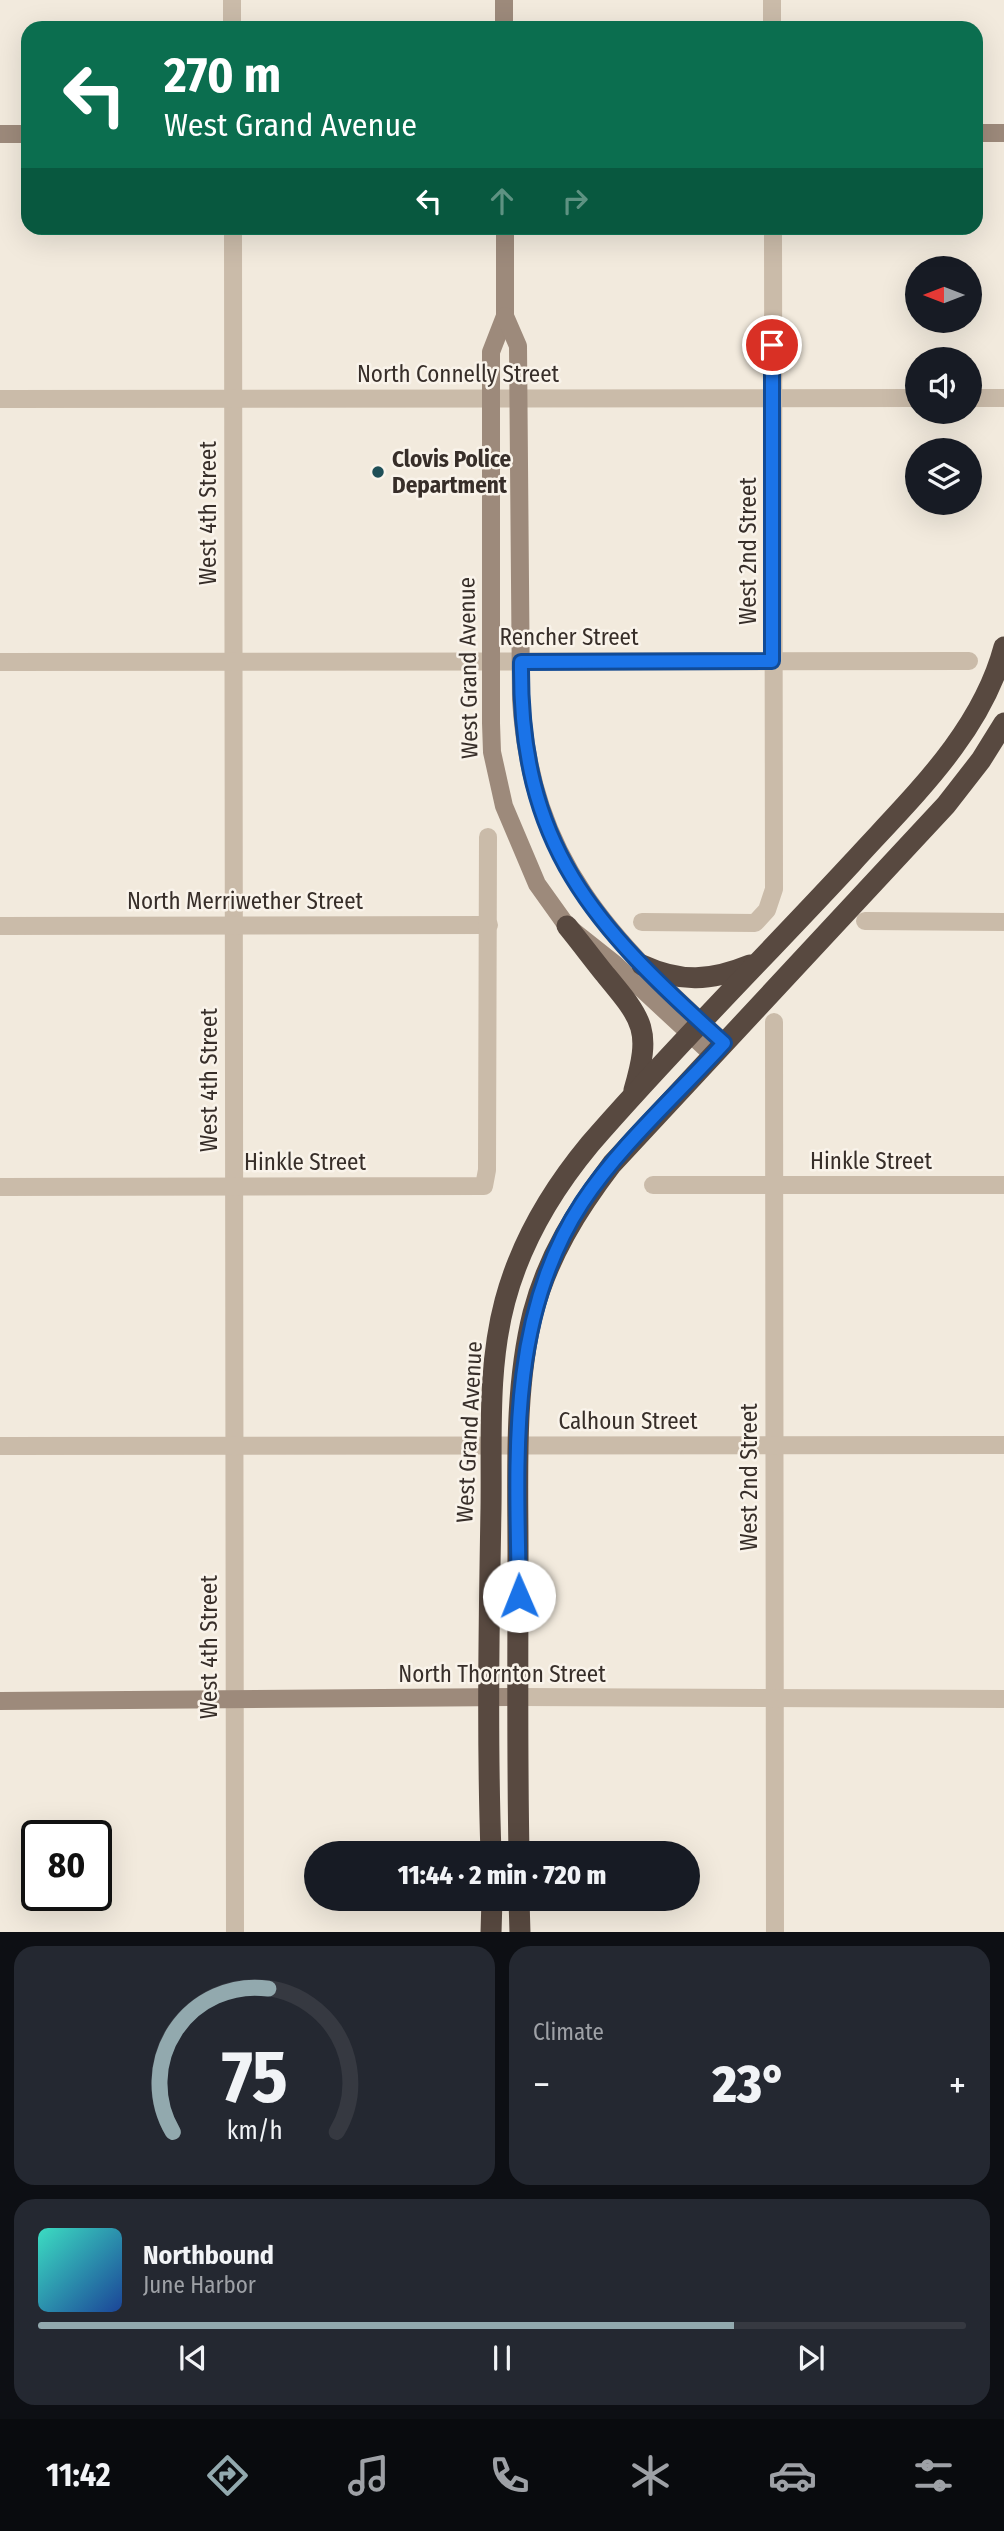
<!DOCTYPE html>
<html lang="en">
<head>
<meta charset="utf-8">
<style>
	body { margin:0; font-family:"Fira Sans Condensed",sans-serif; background:#242831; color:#f1f3f6; height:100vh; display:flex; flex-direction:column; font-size:26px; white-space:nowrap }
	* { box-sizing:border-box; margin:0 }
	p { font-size:23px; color:#9ea1a6 }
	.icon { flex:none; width:38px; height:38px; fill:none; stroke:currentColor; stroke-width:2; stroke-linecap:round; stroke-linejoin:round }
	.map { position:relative; height:1932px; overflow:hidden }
	.sheet { display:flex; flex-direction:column; gap:14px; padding:14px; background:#0d0f14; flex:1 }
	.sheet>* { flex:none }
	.top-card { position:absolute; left:21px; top:21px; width:962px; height:214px; border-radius:21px; box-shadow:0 7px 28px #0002; background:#0b6e4f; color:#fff; overflow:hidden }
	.needle { width:46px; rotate:270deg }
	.fabs { position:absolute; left:905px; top:256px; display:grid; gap:14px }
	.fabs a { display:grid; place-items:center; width:77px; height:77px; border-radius:50%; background:#171b24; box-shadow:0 7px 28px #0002; font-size:35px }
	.speed { position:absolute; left:21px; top:1820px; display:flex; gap:14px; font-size:35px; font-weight:700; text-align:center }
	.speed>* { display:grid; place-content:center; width:91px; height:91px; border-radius:50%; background:#171b24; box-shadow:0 7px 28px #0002; line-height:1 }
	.speed .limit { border:4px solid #111; border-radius:10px; background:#fff; color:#111 }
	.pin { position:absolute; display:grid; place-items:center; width:60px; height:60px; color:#fff; margin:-30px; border:4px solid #fff; border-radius:50%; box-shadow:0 2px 7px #0007 }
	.me { position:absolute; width:77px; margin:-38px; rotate:359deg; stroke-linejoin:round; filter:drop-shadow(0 0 5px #0008) }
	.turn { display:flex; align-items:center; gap:24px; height:147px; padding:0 28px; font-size:32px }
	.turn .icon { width:91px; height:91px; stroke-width:2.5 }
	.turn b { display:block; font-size:49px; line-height:60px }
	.lanes { display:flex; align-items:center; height:66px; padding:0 28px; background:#0003; justify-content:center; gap:35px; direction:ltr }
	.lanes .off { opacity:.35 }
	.big { font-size:52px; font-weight:800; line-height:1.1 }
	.sheet .tile { flex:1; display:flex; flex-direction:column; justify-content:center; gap:10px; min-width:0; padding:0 24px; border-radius:21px; background:#242831 }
	.sheet .dial { align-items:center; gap:0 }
	.dial svg { height:182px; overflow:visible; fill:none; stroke:#363941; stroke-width:7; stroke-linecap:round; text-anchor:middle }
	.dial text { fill:#f1f3f6; stroke:none }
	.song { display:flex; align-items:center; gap:21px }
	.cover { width:84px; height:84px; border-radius:10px; background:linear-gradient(135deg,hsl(170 70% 55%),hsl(220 70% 35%)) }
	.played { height:7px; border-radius:4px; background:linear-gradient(90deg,#92a9ae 75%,#363941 75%) }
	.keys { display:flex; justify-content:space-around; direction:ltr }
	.heat { display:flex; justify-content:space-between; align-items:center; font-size:38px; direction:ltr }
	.sheet .tiles { flex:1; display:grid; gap:14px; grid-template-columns:1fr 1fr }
	.tile:last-child { grid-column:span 2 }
	.trip { position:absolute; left:304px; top:1841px; width:396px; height:70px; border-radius:35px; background:#171b24; box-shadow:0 7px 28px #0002; font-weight:800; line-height:70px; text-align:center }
	.menu { display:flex; height:112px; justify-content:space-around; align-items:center; background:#090b0e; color:#9ea1a6 }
	.menu .icon { width:49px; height:49px }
	.menu .active { color:#92a9ae }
	.menu b { font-size:32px; color:#f1f3f6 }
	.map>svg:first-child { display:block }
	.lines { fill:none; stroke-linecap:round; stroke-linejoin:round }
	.street { stroke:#cabba9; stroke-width:18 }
	.secondary { stroke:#9d8a7b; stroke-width:18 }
	.highway { stroke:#584940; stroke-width:21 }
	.route-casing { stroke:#114b97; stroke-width:18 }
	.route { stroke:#1a73e8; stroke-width:12 }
	.poi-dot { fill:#1f4f57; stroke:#f9f3ea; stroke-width:2.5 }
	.labels { text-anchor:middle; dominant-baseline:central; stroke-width:5; stroke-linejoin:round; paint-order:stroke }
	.street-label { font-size:23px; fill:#372e29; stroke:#f9f3ea }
	.poi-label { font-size:23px; font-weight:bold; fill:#372e29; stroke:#f9f3ea; text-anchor:start }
</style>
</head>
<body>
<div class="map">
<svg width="1004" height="1933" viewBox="0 0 1004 1933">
	<rect width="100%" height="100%" fill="#f2eadd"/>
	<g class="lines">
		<g class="street">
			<polyline points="232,0 232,28"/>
			<polyline points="772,0 772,28"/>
			<polyline points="233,228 235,1933"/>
			<polyline points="970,398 1004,398"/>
			<polyline points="0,399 917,398"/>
			<polyline points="0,662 969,661"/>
			<polyline points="865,921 1004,922"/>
			<polyline points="642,922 755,923 767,910 774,889 773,228"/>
			<polyline points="0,926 489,925"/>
			<polyline points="774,1022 775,1933"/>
			<polyline points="653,1185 1004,1185"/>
			<polyline points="0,1187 484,1186 487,1170 488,837"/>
			<polyline points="0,1446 1004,1445"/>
			<polyline points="519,1697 1004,1699"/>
		</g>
		<g class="secondary">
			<polyline points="504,0 504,28"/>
			<polyline points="976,133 1004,133"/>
			<polyline points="0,134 28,134"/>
			<polyline points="505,228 505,316 491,352 491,723 492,752 504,806 537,884 567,926 615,964 713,1055"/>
			<path d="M505,316L518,346L521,699C531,862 610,939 724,1043"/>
			<polyline points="0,1701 519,1697"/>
		</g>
		<g class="highway">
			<path d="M567,926C580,942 592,958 604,973C643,1020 652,1029 634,1090"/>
			<path d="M642,965C681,983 711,981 750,965"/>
			<path d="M491,1853C487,1739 489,1622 491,1508C492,1440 487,1368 505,1301C521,1241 551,1191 590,1144C674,1047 765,957 852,863C910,799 981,734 1004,647"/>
			<path d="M519,1853C517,1752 518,1651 518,1551C518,1473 514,1389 533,1313C548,1256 577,1210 612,1164L946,805L981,760L1004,723"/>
			<polyline points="519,1899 520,1933"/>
			<polyline points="491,1933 492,1899"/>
		</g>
	</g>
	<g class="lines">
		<defs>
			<path id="route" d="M519,1596C517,1463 506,1319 582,1203C621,1144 677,1095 724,1043C593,925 519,847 521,662L772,661V345"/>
		</defs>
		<use href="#route" class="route-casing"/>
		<use href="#route" class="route"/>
	</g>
	<circle class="poi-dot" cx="378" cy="472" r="7"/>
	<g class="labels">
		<g class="street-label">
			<text x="458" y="374">North Connelly Street</text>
			<text transform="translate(208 513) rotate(-90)">West 4th Street</text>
			<text transform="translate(748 551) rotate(-90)">West 2nd Street</text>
			<text x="569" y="637">Rencher Street</text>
			<text transform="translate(468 668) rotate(-91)">West Grand Avenue</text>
			<text x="245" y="901">North Merriwether Street</text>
			<text transform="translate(209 1080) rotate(-90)">West 4th Street</text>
			<text x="871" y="1161">Hinkle Street</text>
			<text x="305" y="1162">Hinkle Street</text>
			<text x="628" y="1421">Calhoun Street</text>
			<text transform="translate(469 1432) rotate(-87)">West Grand Avenue</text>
			<text transform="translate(749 1477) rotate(-90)">West 2nd Street</text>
			<text transform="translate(209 1647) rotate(-90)">West 4th Street</text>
			<text x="502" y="1674">North Thornton Street</text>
		</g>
		<g class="poi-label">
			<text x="392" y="459">Clovis Police<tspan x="392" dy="26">Department</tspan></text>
		</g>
	</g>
</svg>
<div class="fabs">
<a><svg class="needle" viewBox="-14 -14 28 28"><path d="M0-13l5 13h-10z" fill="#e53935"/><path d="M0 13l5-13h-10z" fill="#9ea1a6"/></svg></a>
<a><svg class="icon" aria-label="sound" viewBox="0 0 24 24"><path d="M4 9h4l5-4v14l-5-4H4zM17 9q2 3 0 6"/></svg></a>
<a><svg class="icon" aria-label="layers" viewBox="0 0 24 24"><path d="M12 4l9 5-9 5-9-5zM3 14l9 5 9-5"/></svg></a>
</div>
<div class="speed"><div class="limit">80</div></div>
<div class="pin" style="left:772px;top:345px;background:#d93025"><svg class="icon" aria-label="arrive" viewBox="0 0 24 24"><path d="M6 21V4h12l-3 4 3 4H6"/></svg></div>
<svg class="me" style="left:519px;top:1596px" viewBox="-20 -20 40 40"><circle r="19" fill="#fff"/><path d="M0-13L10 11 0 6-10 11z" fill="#1a73e8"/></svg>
<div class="trip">11:44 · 2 min · 720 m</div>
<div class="top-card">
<div class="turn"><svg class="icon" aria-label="left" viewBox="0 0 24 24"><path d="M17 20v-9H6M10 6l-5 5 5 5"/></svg><div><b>270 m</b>West Grand Avenue</div></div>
<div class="lanes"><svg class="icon" aria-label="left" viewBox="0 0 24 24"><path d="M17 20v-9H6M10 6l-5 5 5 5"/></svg><svg class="icon off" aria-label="ahead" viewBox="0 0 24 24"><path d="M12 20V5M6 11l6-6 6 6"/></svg><svg class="icon off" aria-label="right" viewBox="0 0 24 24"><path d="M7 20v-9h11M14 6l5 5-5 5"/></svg></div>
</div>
</div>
<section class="sheet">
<div class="tiles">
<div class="tile dial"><svg viewBox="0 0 100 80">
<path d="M14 69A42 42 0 1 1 86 69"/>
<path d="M14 69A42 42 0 0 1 56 6" stroke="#92a9ae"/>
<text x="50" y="56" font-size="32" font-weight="700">75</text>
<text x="50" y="72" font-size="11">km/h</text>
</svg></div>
<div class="tile"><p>Climate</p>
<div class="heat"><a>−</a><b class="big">23°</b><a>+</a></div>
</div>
<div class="tile">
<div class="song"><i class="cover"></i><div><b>Northbound</b><p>June Harbor</p></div></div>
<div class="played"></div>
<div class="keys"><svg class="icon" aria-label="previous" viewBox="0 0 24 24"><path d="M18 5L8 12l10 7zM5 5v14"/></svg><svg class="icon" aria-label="pause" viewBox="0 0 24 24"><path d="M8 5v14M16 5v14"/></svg><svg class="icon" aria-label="next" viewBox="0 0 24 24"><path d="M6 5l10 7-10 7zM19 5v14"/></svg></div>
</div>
</div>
</section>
<nav class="menu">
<b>11:42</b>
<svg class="icon active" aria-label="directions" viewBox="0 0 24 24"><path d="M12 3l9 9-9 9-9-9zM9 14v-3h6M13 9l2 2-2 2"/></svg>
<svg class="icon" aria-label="music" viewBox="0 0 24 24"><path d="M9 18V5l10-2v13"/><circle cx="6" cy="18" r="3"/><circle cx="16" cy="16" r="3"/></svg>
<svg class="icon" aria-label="phone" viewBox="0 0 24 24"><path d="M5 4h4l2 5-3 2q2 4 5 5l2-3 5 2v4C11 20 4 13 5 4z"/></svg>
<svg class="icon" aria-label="climate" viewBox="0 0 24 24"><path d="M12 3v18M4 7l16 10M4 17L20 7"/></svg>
<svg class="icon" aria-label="car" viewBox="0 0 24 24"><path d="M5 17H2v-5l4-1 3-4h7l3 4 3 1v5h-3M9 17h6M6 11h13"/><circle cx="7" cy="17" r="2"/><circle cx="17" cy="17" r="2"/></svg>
<svg class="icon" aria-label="filters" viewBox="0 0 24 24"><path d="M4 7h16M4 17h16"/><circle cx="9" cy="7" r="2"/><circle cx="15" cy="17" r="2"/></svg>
</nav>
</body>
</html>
